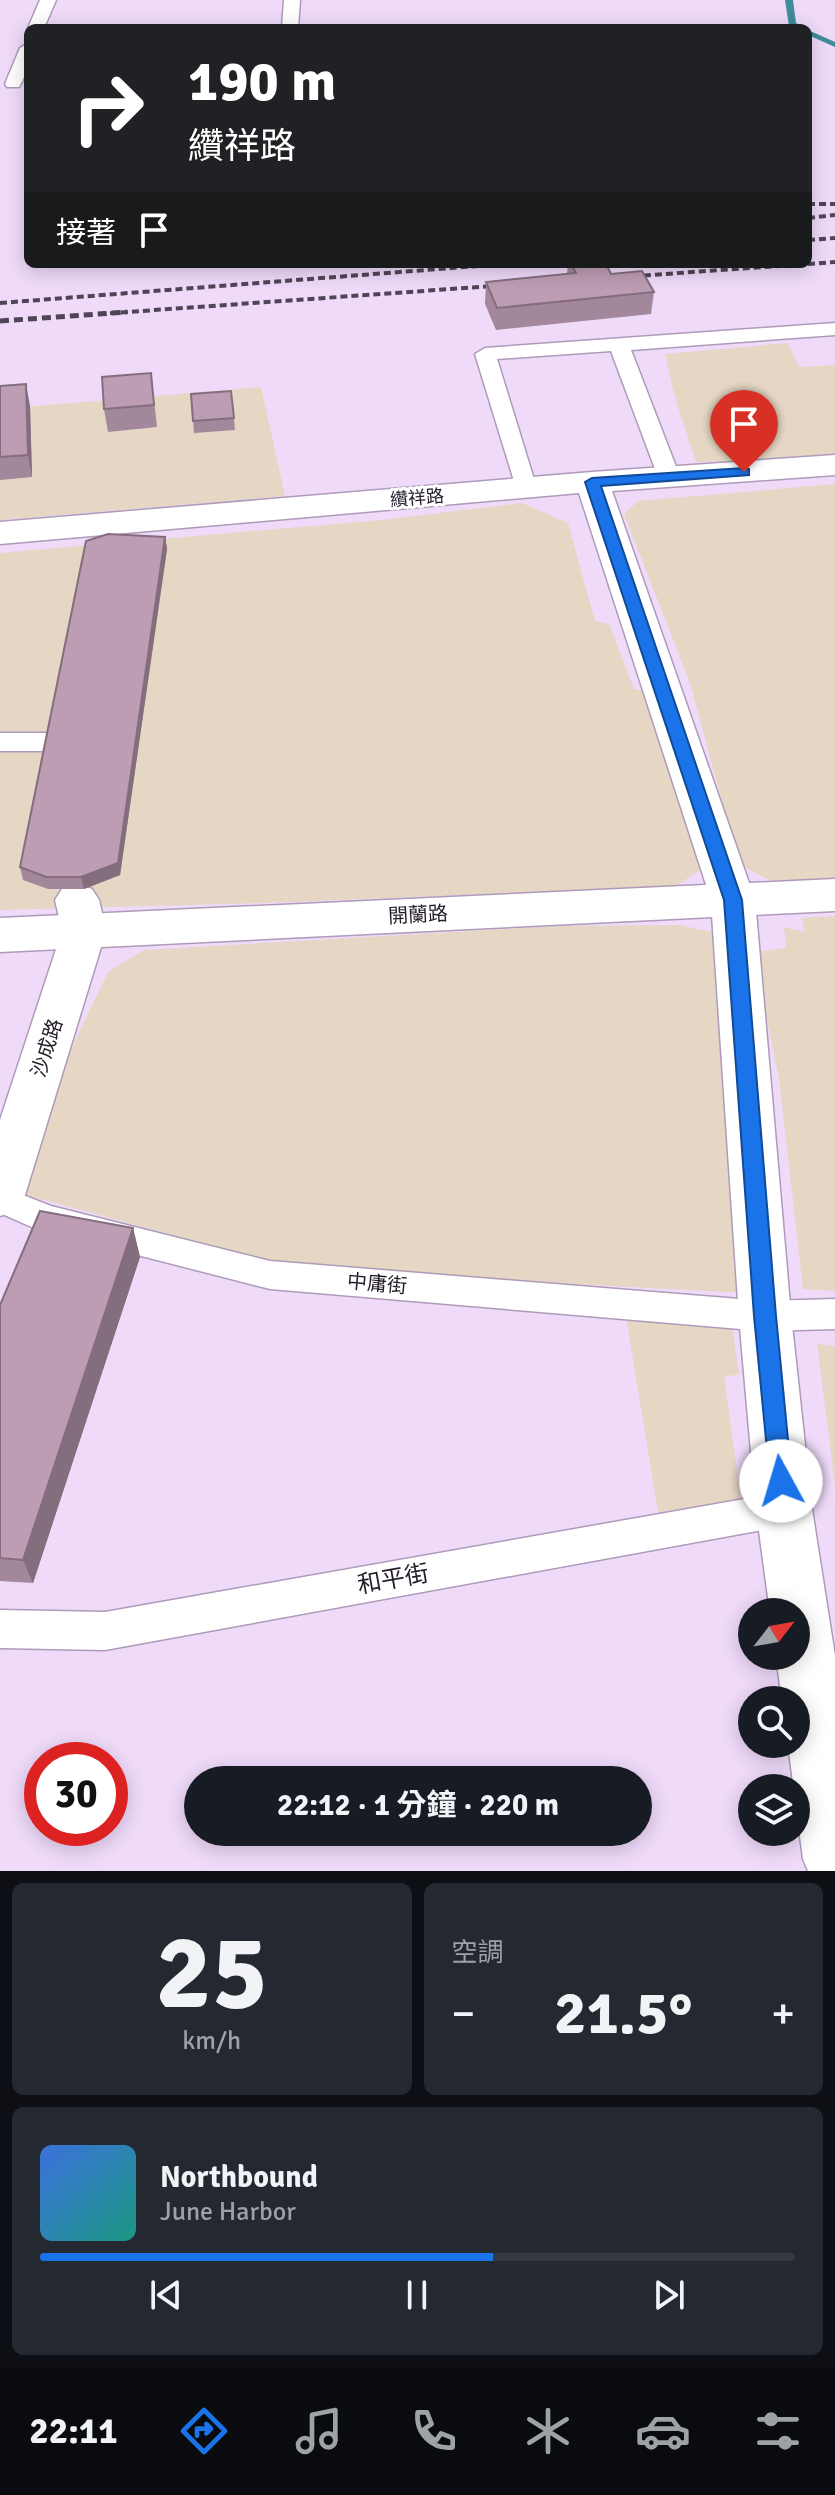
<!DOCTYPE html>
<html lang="zh-TW">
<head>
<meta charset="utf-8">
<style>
	body { margin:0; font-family:Signika,"Noto Sans TC",sans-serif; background:#242831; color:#f1f3f6; height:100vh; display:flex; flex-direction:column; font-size:30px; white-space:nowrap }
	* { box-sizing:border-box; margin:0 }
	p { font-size:26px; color:#9ea1a6 }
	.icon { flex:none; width:44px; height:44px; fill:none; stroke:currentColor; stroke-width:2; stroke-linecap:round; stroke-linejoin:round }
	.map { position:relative; height:1871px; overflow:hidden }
	.panel { display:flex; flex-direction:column; gap:12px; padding:12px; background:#0d0f14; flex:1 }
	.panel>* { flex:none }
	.top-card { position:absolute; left:24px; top:24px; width:788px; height:244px; border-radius:12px; box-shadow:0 4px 20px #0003; background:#202124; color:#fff; overflow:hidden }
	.needle { width:52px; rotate:59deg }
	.tools { position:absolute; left:738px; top:1598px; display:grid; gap:16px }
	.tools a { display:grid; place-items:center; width:72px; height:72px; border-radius:50%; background:#171b24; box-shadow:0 4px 20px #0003; font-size:40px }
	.speed { position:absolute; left:24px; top:1742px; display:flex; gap:16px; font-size:40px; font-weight:700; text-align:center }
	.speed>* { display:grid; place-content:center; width:104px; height:104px; border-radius:50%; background:#171b24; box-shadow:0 4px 20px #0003; line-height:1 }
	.speed .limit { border:12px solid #d22; background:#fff; color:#111 }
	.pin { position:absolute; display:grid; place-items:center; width:68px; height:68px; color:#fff; margin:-82px -34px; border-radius:50% 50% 50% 0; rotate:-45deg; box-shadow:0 0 8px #0007 }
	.pin .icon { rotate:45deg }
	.me { position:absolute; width:88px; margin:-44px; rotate:354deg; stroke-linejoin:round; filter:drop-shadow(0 0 6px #0008) }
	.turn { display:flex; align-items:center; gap:28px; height:168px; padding:0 32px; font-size:36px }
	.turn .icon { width:104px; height:104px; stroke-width:2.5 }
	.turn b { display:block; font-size:56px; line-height:68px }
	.then { display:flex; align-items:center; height:76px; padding:0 32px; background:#0003; gap:16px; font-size:30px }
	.big { font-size:60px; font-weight:700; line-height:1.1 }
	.panel .tile { flex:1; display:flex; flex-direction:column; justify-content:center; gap:12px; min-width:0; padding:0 28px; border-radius:12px; background:#242831 }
	.panel .dial { align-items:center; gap:0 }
	.dial b { font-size:104px; line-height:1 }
	.song { display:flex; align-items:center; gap:24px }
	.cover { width:96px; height:96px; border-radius:12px; background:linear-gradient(135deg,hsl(220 70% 55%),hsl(170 70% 35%)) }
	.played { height:8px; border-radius:4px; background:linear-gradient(90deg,#1a73e8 60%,#363941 60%) }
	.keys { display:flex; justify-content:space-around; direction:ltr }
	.heat { display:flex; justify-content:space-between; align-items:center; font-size:44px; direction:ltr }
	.panel .tiles { flex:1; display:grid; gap:12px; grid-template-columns:1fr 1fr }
	.tile:last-child { grid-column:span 2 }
	.trip { position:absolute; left:184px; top:1766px; width:468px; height:80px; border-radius:40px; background:#171b24; box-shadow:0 4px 20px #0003; font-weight:700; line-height:80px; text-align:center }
	.tabs { display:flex; height:128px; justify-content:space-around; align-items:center; background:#090b0e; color:#9ea1a6 }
	.tabs .icon { width:56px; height:56px }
	.tabs .selected { color:#1a73e8 }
	.tabs b { font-size:36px; color:#f1f3f6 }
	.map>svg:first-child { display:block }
	.commercial { fill:#e5d7c4 }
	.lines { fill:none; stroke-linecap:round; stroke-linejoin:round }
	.stream { fill:#3f8c98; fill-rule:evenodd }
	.service-casing { stroke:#ae9ab9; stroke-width:3 }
	.minor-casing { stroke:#ae9ab9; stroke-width:3 }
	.tertiary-casing { stroke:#ae9ab9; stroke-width:3 }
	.service { fill:#fff; fill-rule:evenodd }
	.minor { fill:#fff; fill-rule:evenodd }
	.tertiary { fill:#fff; fill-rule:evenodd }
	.rail-far1 { stroke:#4f4556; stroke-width:4; stroke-dasharray:7 4; stroke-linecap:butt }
	.rail { stroke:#4f4556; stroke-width:5; stroke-dasharray:9 5; stroke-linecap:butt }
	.wall { fill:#a3879b }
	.shaded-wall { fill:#846e7e }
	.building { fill:#bd9db4; stroke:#846e7e; stroke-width:2 }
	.route { fill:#1a73e8; stroke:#114b97; stroke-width:2 }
	.labels { text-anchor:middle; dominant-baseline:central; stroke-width:6; stroke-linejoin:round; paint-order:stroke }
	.far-street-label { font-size:18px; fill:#241d29; stroke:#fff }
	.street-label { font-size:20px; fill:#241d29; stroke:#fff }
	.near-street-label { font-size:24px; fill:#241d29; stroke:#fff }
</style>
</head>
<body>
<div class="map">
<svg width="835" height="1871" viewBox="0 0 835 1871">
	<rect width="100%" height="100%" fill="#efdafa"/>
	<g class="commercial">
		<polygon points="788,343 799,367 835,365 835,457 719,465 715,461 696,462 674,394 665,354"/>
		<polygon points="261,387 285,496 0,520 0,409"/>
		<polygon points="835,484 835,881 777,884 739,864 690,683 624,514 638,501"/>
		<polygon points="522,503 568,523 595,621 609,624 634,689 645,691 695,828 700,870 676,886 266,903 0,910 0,553 381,520"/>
		<polygon points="835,916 835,1291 803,1289 779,1078 753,952 786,948 784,927 805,932 802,918"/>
		<polygon points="680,925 712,932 730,1002 743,1293 314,1270 270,1262 19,1193 65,1062 108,972 144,950 555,926"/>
		<polygon points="624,1305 730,1312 739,1374 724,1377 742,1506 658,1512"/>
		<polygon points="817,1344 835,1346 835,1485"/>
	</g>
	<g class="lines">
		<g class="stream">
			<polygon points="785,0 793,0 796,23 805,28 789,26"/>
			<polygon points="808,30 835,42 835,47 808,35"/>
		</g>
		<defs>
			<g id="service">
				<polygon points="40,0 56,0 44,28 28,28"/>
				<polygon points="284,0 300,0 298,28 282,28"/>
				<path d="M28,43C28,60 28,73 19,87H7L5,84L20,48Z"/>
				<polygon points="835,323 835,335 631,350 680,477 669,484 658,477 611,351 497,359 537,489 526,496 518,494 475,354 485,348"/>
				<polygon points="0,733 83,733 92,736 96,742 92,748 83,751 0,751"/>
				<polygon points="0,1186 51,1206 270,1261 765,1301 835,1299 835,1329 765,1331 270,1289 36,1229 0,1213"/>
				<polygon points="784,1492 797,1497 802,1509 797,1521 784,1526 105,1650 0,1648 0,1610 105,1612"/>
			</g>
			<g id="minor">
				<polygon points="835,455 835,475 612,491 755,900 791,1316 812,1509 835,1656 835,1871 808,1871 803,1859 788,1744 796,1744 796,1700 782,1700 776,1656 796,1656 796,1612 770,1612 756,1509 739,1316 711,900 579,493 0,544 0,522 592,472"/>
				<polygon points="77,884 92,889 99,900 106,931 25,1195 18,1210 0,1216 0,1120 62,931 55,900 62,889"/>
			</g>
			<polygon id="tertiary" points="835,879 835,911 0,952 0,918"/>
		</defs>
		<use href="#service" class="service-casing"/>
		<use href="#minor" class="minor-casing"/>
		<use href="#tertiary" class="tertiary-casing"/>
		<use href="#service" class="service"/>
		<use href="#minor" class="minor"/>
		<use href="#tertiary" class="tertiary"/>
		<g class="rail-far1">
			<polyline points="808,204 835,204"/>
			<polyline points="808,218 835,215"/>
			<polyline points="808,240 835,238"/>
			<polyline points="808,264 835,262"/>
			<polyline points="622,277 806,264"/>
			<polyline points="0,303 503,264"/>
			<polyline points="99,314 507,285"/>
		</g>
		<polyline class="rail" points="0,321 127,312"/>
	</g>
	<g class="wall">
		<polygon points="568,264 611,274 654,292 651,314 496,330 485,304 486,282 567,274"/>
		<polygon points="151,373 157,427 108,432 104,409"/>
		<polygon points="0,386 30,406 32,477 0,480"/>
		<polygon points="231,391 235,430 194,433 191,394"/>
		<polygon points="165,537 167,549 120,875 84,889 48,889 23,880 20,867"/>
		<polygon points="133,1228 140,1257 33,1583 0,1581 0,1305"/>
	</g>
	<g class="shaded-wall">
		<polygon points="26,384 30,406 32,477 28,455"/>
		<polygon points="165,537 167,549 120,875 84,889 81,877"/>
		<polygon points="133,1228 140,1257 33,1583 23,1560"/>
	</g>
	<g class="building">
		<polygon points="571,264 606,264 611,274 642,271 654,292 497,308 486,282 576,273"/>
		<polygon points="151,373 154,405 104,409 102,377"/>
		<polygon points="26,384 28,455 0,457 0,386"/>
		<polygon points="231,391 234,418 193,421 191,394"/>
		<polygon points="108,534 165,537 118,863 81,877 46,877 20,867 86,541"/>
		<polygon points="40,1211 133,1228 23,1560 0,1558 0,1305"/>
	</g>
	<polygon class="route" points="744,468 749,469 749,475 601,486 742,900 776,1316 792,1481 789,1489 781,1492 773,1489 770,1481 754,1316 724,900 585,482 592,478"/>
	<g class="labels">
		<g class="far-street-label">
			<text transform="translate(417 498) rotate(-5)">纘祥路</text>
		</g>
		<g class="street-label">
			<text transform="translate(418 915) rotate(-3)">開蘭路</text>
			<text transform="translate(47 1048) rotate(-72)">沙成路</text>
			<text transform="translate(377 1284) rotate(5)">中庸街</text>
		</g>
		<g class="near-street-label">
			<text transform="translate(393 1579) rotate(-10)">和平街</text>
		</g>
	</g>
</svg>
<div class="tools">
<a><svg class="needle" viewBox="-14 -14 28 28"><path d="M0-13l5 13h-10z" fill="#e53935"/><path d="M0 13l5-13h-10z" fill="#9ea1a6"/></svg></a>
<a><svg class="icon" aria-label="search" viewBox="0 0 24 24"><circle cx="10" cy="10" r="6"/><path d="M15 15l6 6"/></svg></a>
<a><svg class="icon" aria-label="layers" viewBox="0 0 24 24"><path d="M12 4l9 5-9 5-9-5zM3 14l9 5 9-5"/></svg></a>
</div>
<div class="speed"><div class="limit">30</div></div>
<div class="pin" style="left:744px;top:472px;background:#d93025"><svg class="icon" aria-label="arrive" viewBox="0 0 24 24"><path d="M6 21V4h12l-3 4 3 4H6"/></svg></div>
<svg class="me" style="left:781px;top:1481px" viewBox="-20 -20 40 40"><circle r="19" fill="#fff"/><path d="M0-13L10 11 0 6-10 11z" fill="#1a73e8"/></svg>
<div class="trip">22:12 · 1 分鐘 · 220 m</div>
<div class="top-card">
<div class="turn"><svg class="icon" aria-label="right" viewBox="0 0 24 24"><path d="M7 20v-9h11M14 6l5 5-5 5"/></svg><div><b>190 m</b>纘祥路</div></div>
<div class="then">接著<svg class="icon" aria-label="arrive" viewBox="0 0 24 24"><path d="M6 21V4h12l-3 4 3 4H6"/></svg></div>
</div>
</div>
<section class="panel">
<div class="tiles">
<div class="tile dial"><b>25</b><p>km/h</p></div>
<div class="tile"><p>空調</p>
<div class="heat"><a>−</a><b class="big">21.5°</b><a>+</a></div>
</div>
<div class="tile">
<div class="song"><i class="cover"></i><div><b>Northbound</b><p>June Harbor</p></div></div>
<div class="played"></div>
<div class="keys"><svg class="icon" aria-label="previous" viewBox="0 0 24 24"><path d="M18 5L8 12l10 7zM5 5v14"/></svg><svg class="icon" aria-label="pause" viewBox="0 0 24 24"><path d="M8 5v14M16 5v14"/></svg><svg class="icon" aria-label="next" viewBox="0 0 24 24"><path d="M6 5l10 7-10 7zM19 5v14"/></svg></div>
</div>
</div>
</section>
<nav class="tabs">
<b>22:11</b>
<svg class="icon selected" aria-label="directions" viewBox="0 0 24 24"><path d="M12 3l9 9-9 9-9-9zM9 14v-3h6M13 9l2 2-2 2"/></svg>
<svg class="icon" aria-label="music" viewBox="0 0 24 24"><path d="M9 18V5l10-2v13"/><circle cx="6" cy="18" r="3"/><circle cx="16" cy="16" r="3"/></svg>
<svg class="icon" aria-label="phone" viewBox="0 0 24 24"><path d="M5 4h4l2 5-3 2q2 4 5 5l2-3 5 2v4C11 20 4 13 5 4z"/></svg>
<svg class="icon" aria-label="climate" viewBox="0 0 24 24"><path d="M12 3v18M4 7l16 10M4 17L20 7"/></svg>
<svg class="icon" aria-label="car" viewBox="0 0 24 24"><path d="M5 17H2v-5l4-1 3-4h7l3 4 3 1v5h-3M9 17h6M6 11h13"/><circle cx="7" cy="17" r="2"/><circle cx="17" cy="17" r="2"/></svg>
<svg class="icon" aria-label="filters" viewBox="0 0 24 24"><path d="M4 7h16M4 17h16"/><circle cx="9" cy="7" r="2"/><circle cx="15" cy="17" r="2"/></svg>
</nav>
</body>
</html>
